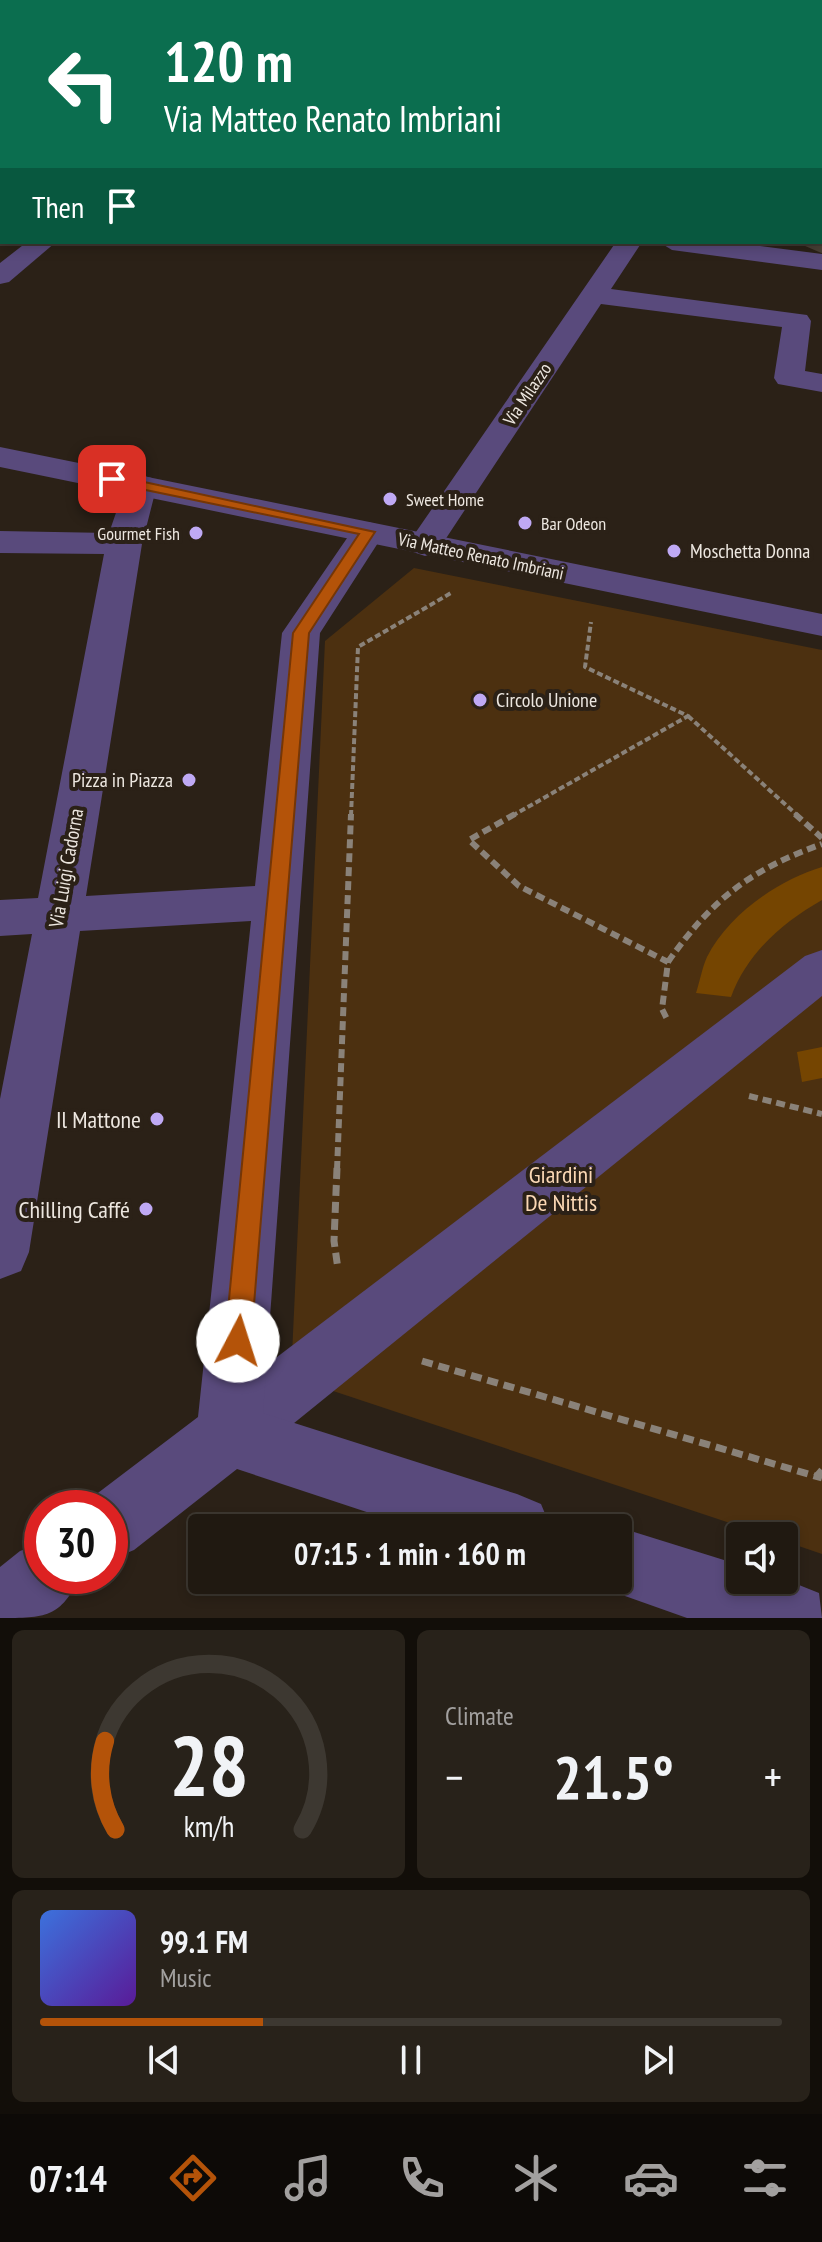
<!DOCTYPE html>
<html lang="en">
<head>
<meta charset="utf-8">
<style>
	body { margin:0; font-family:"PT Sans Narrow",sans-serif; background:#28221a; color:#f1f3f6; height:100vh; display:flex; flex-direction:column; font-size:30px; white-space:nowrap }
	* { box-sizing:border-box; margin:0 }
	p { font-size:26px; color:#a2a09f }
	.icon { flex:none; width:44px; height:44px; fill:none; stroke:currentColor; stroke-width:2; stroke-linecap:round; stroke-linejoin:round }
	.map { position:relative; height:1618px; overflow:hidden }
	.side { display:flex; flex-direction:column; gap:12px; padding:12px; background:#120e09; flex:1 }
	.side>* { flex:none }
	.guide { position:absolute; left:0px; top:0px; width:822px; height:244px; box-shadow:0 4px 12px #0003,0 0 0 2px #3d3831; background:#0b6e4f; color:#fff; overflow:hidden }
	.tools { position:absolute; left:726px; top:1522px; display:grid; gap:16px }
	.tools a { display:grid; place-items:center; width:72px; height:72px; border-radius:8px; background:#201911; box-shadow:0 4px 12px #0003,0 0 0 2px #3d3831; font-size:40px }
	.speed { position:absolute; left:24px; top:1490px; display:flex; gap:16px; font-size:40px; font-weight:700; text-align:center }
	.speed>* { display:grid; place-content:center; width:104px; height:104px; border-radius:50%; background:#201911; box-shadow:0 4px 12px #0003,0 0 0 2px #3d3831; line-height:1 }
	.speed .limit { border:12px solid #d22; background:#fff; color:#111 }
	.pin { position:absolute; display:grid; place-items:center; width:68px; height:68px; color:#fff; margin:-34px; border-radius:16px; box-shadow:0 4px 12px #0006 }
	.me { position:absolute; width:88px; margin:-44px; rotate:5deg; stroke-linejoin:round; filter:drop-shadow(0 0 6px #0008) }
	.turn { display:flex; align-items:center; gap:28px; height:168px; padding:0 32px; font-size:36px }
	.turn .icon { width:104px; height:104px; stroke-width:2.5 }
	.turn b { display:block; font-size:56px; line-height:68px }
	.then { display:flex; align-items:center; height:76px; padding:0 32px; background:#0003; gap:16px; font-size:30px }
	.big { font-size:60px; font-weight:700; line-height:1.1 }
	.side .tile { flex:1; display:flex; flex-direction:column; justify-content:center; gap:12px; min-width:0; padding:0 28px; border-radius:12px; background:#28221a }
	.side .dial { align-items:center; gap:0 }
	.dial svg { height:208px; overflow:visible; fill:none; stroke:#3d3831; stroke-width:7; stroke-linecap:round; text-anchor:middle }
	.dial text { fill:#f1f3f6; stroke:none }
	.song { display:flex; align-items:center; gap:24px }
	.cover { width:96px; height:96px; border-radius:12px; background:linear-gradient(135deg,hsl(220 70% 55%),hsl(270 70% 35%)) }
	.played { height:8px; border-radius:4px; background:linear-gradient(90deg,#b45309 30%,#3d3831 30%) }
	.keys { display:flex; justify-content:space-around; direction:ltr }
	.heat { display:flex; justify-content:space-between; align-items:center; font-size:44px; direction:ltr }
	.side .tiles { flex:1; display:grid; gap:12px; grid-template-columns:1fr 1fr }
	.tile:last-child { grid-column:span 2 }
	.trip { position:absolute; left:188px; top:1514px; width:444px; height:80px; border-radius:8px; background:#201911; box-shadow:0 4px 12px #0003,0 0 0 2px #3d3831; font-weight:700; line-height:80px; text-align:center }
	.tabs { display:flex; height:128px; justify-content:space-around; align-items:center; background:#0d0a07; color:#a2a09f }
	.tabs .icon { width:56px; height:56px }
	.tabs .on { color:#b45309 }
	.tabs b { font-size:36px; color:#f1f3f6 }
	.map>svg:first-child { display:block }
	.green { fill:#4c3010 }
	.water { fill:#754501 }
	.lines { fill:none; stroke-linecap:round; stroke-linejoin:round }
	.minor-tunnel { stroke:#483f35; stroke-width:25; stroke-dasharray:25 12; stroke-linecap:butt }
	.path-far2 { stroke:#8a8279; stroke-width:4; stroke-dasharray:6 3; stroke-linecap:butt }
	.path-far1 { stroke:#8a8279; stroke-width:6; stroke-dasharray:9 5; stroke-linecap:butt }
	.path { stroke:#8a8279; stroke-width:7; stroke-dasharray:11 6; stroke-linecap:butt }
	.service { fill:#594a7c; fill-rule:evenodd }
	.pedestrian { fill:#594a7c; fill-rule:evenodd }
	.minor { fill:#594a7c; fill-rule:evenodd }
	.tertiary { fill:#594a7c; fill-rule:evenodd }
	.route { fill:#b45309; stroke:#753606; stroke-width:2 }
	.poi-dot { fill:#bfa9f4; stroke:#2b2117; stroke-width:3 }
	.labels { text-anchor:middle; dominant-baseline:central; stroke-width:8; stroke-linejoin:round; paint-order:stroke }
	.far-street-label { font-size:18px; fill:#ede7e0; stroke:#2b2117 }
	.far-poi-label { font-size:18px; fill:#ede7e0; stroke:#2b2117; text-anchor:start }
	.poi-label { font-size:20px; fill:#ede7e0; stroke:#2b2117; text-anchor:start }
	.street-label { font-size:20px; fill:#ede7e0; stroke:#2b2117 }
	.near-poi-label { font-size:24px; fill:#ede7e0; stroke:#2b2117; text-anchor:end }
	.near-park-label { font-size:24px; fill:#fbd8b5; stroke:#2b2117 }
</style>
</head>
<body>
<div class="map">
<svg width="822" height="1618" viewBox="0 0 822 1618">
	<rect width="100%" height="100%" fill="#2b2117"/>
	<polygon class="green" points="414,568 822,650 822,1554 784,1541 784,1536 769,1536 291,1377 325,641"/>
	<g class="water">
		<path d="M822,867V900C782,923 747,953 731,997L696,993C700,981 702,968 707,957C728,915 778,880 822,867Z"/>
		<polygon points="822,1047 822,1078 802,1082 797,1052"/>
	</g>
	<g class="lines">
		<polyline class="minor-tunnel" points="812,249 815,242"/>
		<g class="path-far2">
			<polyline points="688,716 798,816"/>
			<polyline points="351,816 358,647 451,593"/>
			<polyline points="512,816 688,716 585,667 591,622"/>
		</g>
		<g class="path-far1">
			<polyline points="515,814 469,840 519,886 668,962 662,1009 668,1021"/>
			<polyline points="795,814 822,838"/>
			<path d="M668,962C712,899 750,870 822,844"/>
			<polyline points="749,1096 822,1114"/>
			<polyline points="337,1170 351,814"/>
		</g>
		<g class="path">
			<polyline points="337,1168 334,1241 338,1269"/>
			<polyline points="422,1361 822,1478"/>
			<polyline points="816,1477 822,1470"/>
		</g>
		<polygon class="service" points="406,0 423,0 424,2 408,2"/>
		<g class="pedestrian">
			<polygon points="468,0 490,0 492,2 470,2"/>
			<polygon points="820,86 822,86 820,99"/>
			<rect x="820" y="124" width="2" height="12"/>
			<polygon points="822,950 822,996 252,1457 229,1466 206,1457 197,1434 206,1411 805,956"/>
		</g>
		<g class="minor">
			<polygon points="66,0 85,0 64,2"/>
			<polygon points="157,0 176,0 155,2"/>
			<polygon points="256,0 275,0 254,2"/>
			<polygon points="345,0 364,0 343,2"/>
			<polygon points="586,0 610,0 612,2 588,2"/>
			<polygon points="723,0 744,0 746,2 725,2"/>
			<rect x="820" y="28" width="2" height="10"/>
			<polygon points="2,39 2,51 0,52 0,40"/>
			<polygon points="0,139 2,140 2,154 0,153"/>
			<polygon points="27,242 56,242 9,282 0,284 0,263"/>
			<polygon points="616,242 642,242 611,289 807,315 811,321 805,371 822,374 822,392 778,384 774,378 782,327 601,304 437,552 425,556 413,552 407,545"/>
			<polygon points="659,242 729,242 822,254 822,270 672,250"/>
			<polygon points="140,475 152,478 157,485 142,544 86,896 255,886 282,633 356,525 368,522 380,525 385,532 320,633 263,1413 517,1494 541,1504 551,1528 415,1528 237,1469 134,1550 110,1560 110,1508 84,1508 86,1502 198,1417 251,921 80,931 29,1252 21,1271 0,1279 0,1099 32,934 0,936 0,900 38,898 104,554 0,553 0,531 109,533 128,478"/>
			<polygon points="618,1527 740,1565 740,1580 784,1579 819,1593 822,1618 687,1618 594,1585 591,1580 618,1580 618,1528 615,1528"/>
			<path d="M42,1543V1576H80C61,1618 45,1618 0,1618V1567L20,1551Z"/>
		</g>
		<polygon class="tertiary" points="0,447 822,614 822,636 0,467"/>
	</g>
	<polygon class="route" points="112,475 375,532 309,633 251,1341 247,1350 238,1353 229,1350 225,1341 293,633 359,534 107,482 105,479"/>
	<g class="poi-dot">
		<circle cx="390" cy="499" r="8"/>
		<circle cx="525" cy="523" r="8"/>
		<circle cx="196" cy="533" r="8"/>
		<circle cx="674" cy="551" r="8"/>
		<circle cx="480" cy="700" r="8"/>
		<circle cx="189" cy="780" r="8"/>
		<circle cx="157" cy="1119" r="8"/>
		<circle cx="146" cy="1209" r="8"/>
	</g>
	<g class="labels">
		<g class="far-street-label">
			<text transform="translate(527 394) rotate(-56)">Via Milazzo</text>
			<text transform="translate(481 556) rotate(12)">Via Matteo Renato Imbriani</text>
		</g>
		<g class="far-poi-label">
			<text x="406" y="499">Sweet Home</text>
			<text x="541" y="523">Bar Odeon</text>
			<text x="180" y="533" text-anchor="end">Gourmet Fish</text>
		</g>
		<g class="poi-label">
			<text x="690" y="551">Moschetta Donna</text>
			<text x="496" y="700">Circolo Unione</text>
			<text x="173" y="780" text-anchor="end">Pizza in Piazza</text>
		</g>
		<g class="street-label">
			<text transform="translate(66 868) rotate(-80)">Via Luigi Cadorna</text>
		</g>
		<g class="near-poi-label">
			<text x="141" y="1119">Il Mattone</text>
			<text x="130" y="1209">Chilling Caffé</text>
		</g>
		<g class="near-park-label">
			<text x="561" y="1174">Giardini<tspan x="561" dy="28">De Nittis</tspan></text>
		</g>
	</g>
</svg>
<div class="tools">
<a><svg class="icon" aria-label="sound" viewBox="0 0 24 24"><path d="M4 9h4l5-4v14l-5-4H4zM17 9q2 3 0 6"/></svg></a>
</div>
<div class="speed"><div class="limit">30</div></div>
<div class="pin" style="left:112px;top:479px;background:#d93025"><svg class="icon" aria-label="arrive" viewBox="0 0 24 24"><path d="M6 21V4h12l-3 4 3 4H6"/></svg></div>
<svg class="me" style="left:238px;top:1341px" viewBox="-20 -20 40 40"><circle r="19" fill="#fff"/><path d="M0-13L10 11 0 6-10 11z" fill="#b45309"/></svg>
<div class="trip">07:15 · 1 min · 160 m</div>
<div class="guide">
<div class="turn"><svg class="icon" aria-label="left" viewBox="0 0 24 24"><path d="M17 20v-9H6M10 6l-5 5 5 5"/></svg><div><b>120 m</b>Via Matteo Renato Imbriani</div></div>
<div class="then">Then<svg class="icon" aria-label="arrive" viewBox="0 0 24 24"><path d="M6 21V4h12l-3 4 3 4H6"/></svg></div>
</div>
</div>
<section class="side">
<div class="tiles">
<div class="tile dial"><svg viewBox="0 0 100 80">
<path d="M14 69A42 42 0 1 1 86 69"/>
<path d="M14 69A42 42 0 0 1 10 35" stroke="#b45309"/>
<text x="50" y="56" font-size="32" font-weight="700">28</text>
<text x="50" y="72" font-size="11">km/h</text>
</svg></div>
<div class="tile"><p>Climate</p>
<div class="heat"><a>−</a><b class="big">21.5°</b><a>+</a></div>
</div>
<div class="tile">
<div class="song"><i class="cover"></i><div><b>99.1 FM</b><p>Music</p></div></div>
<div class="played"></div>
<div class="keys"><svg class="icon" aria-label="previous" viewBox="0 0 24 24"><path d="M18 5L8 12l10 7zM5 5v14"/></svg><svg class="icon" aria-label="pause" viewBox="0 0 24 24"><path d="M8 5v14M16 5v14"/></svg><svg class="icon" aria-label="next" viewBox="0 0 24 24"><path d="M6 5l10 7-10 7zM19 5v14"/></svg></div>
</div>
</div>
</section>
<nav class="tabs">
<b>07:14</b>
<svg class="icon on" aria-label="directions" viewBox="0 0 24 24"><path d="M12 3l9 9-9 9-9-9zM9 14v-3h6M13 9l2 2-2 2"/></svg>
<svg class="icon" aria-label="music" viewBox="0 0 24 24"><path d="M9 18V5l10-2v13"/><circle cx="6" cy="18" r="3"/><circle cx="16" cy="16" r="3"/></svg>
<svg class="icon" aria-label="phone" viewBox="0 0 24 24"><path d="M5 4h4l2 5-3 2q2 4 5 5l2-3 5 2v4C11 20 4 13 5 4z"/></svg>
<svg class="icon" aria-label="climate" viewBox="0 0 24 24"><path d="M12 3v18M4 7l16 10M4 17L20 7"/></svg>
<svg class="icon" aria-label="car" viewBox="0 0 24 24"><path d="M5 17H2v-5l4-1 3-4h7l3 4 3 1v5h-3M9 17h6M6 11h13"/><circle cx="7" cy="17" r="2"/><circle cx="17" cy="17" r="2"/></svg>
<svg class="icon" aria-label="filters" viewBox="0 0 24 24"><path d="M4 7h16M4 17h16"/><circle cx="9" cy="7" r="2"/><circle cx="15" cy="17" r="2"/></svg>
</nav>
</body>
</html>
